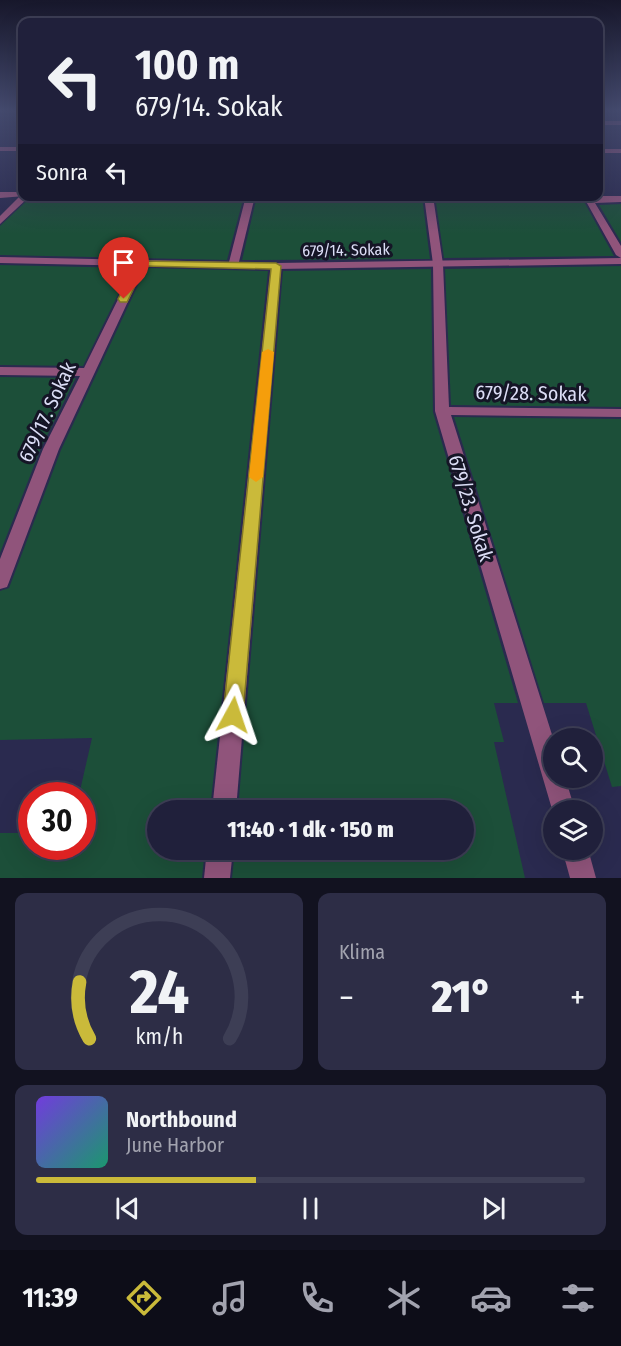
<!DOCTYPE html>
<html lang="tr">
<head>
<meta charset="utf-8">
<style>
	body { margin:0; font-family:"Fira Sans Condensed",sans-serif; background:#2d2d46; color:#f1f3f6; height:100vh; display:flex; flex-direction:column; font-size:22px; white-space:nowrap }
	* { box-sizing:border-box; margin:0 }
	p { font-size:20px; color:#a2a3af }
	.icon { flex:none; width:33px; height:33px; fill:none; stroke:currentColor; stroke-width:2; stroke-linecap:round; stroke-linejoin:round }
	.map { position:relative; height:878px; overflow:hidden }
	.details { display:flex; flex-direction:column; gap:15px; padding:15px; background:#121220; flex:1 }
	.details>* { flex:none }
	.banner { position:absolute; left:18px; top:18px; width:585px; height:183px; border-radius:12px; box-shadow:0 6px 24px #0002,0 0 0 2px #3d3e55; background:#20203b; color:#f1f3f6; overflow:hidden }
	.fabs { position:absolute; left:543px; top:728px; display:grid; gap:12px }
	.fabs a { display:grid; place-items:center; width:60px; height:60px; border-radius:50%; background:#20203b; box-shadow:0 6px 24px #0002,0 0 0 2px #3d3e55; font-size:30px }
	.speed { position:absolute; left:18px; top:782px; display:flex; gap:12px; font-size:30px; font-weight:700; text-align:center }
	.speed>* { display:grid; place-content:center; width:78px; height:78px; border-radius:50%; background:#20203b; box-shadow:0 6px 24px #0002,0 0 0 2px #3d3e55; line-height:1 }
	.speed .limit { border:9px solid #d22; background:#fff; color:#111 }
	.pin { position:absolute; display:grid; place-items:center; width:51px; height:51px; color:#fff; margin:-62px -26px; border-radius:50% 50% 50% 0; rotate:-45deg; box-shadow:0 0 6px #0007 }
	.pin .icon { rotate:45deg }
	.me { position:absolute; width:66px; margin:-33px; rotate:5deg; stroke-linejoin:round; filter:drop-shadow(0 0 4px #0008) }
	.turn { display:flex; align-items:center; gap:21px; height:126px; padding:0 18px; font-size:27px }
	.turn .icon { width:78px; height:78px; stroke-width:2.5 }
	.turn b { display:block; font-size:42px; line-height:51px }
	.then { display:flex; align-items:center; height:57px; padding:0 18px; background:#0003; gap:12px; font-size:22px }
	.big { font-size:45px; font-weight:800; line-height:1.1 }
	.details .card { flex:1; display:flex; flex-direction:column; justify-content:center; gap:9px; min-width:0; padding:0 21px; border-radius:12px; background:#2d2d46 }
	.details .dial { align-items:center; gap:0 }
	.dial svg { height:156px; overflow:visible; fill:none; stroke:#3d3e55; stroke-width:7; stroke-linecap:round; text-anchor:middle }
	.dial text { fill:#f1f3f6; stroke:none }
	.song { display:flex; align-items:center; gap:18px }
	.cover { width:72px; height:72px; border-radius:9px; background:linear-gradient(135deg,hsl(260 70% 55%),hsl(160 70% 35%)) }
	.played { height:6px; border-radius:3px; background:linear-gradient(90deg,#caba3a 40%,#3d3e55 40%) }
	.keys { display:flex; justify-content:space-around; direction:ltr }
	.heat { display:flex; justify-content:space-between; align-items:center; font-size:33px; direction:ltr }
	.details .tiles { flex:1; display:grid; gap:15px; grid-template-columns:1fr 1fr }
	.card:last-child { grid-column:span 2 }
	.trip { position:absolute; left:147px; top:800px; width:327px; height:60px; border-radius:30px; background:#20203b; box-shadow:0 6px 24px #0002,0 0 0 2px #3d3e55; font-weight:800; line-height:60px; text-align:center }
	.tab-bar { display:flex; height:96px; justify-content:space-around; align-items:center; background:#0d0d18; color:#a2a3af }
	.tab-bar .icon { width:42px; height:42px }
	.tab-bar .on { color:#caba3a }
	.tab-bar b { font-size:27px; color:#f1f3f6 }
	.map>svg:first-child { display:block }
	.building { fill:#1c4f39 }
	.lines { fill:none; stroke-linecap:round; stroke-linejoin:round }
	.minor { fill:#90547b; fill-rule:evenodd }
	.tertiary { fill:#90547b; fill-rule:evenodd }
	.route { fill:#caba3a; stroke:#837926; stroke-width:1.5 }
	.slow { fill:#f59e0b }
	.labels { text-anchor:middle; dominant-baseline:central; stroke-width:6; stroke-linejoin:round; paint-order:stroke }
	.far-street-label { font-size:16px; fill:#dbddf5; stroke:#151526 }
	.street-label { font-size:20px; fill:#dbddf5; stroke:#151526 }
</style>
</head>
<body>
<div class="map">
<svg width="621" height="878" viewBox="0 0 621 878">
	<rect width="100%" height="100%" fill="#2a2a4f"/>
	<g class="building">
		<polygon points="32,196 244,196 227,260 0,255 0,226"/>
		<polygon points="257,196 422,196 430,259 242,260"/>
		<polygon points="435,196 581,196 614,256 444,258"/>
		<polygon points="621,204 621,242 599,205"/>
		<polygon points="0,265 131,268 83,366 0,365"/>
		<polygon points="621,266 621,407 451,405 445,269"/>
		<polygon points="146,268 268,271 210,810 158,810 158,849 205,849 202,878 0,878 0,833 32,833 32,846 82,846 82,795 79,795 92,738 0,740 0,591 9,588 61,450"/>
		<polygon points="431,269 433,412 518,703 494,703 504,742 494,742 525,878 232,878 235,849 464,849 464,810 238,810 283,271"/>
		<polygon points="0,377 76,378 41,448 0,553"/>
		<polygon points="454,417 621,419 621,786 612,787 586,703 544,703"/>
	</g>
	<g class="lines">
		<g class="minor">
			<rect x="598" y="121" width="23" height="4"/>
			<rect x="0" y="147" width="22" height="4"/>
			<rect x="598" y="149" width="23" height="4"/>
			<polygon points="0,192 22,192 22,196 25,196 0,198"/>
			<polygon points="246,196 255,196 238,266 233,269 228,266"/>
			<polygon points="424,196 433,196 443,264 449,407 621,409 621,417 451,415 554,741 554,777 565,777 575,810 554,810 554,816 435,411 433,264"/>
			<polygon points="583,196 621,196 621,202 595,203 621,246 621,258 616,255"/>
			<polygon points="141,260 146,263 59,449 9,582 7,587 0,589 0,559 43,449 80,376 0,375 0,367 84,368 136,263"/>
			<polygon points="276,263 281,266 236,810 212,810 271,266"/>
			<polygon points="207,849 233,849 230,878 204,878"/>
			<polygon points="562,849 588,849 596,878 570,878"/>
		</g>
		<g class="tertiary">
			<polygon points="22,194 22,196 30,196 0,224 0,216"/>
			<polygon points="0,257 276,263 621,258 621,264 276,269 0,263"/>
		</g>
	</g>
	<linearGradient id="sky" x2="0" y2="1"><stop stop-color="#17172b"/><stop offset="0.47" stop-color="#444a6e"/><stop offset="1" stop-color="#444a6e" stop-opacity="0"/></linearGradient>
	<rect width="621" height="234" fill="url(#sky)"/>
	<polygon class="route" points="138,261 276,263 281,266 243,715 240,722 233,724 226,722 223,715 271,269 145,266 127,302 120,302 118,299"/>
	<polygon class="slow" points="268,349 274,352 263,477 256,482 249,477 262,352"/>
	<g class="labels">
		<g class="far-street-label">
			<text transform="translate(346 250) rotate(-1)">679/14. Sokak</text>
		</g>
		<g class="street-label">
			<text transform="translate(531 393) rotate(1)">679/28. Sokak</text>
			<text transform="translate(47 412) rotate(-65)">679/17. Sokak</text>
			<text transform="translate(471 508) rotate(73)">679/23. Sokak</text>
		</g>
	</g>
</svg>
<div class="fabs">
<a><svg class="icon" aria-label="search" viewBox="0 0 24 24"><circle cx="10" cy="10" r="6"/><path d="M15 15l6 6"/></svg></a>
<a><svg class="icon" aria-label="layers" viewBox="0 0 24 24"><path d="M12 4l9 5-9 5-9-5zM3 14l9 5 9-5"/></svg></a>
</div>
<div class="speed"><div class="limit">30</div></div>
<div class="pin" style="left:124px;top:299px;background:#d93025"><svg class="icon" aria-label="arrive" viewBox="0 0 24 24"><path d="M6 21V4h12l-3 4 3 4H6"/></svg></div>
<svg class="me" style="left:233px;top:715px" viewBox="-20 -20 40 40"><path d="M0-17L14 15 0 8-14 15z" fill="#caba3a" stroke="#fff" stroke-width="4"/></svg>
<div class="trip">11:40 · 1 dk · 150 m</div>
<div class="banner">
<div class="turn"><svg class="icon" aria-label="left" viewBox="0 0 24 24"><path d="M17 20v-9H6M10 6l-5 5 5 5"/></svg><div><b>100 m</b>679/14. Sokak</div></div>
<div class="then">Sonra<svg class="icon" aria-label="left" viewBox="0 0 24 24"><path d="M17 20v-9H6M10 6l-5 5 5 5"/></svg></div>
</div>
</div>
<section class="details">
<div class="tiles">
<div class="card dial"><svg viewBox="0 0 100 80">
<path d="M14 69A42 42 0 1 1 86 69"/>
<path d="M14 69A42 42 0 0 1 9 40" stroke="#caba3a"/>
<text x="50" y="56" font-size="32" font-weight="700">24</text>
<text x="50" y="72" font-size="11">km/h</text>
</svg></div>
<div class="card"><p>Klima</p>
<div class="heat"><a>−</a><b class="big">21°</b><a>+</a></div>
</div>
<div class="card">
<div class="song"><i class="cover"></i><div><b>Northbound</b><p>June Harbor</p></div></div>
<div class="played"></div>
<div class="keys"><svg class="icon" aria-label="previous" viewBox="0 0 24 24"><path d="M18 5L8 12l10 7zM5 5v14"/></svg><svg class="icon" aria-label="pause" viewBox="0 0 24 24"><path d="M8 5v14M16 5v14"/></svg><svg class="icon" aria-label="next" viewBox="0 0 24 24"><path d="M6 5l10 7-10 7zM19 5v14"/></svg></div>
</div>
</div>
</section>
<nav class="tab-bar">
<b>11:39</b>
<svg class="icon on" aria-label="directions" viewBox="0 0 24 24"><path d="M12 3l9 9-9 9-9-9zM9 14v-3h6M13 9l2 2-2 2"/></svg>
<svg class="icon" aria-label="music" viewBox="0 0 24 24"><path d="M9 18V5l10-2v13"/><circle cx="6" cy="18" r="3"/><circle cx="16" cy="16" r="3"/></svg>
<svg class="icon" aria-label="phone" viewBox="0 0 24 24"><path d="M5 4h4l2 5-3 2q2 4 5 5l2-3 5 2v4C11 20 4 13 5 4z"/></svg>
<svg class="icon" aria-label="climate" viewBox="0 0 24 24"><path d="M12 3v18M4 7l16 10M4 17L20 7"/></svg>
<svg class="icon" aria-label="car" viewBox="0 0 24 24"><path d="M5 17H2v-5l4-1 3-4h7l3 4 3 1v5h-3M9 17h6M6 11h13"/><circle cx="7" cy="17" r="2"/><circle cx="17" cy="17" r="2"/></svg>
<svg class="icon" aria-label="filters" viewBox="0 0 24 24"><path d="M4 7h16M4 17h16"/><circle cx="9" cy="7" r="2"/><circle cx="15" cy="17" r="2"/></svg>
</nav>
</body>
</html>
